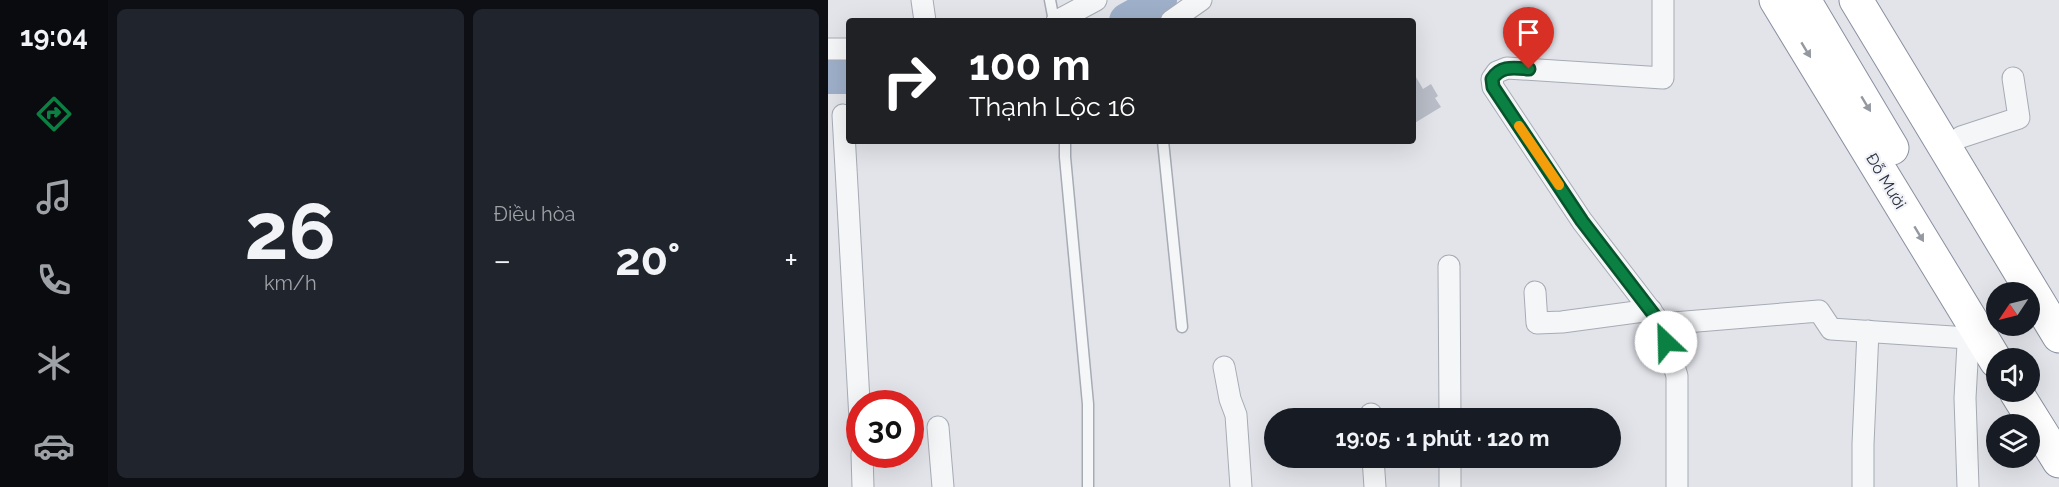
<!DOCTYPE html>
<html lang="vi">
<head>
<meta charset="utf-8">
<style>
	body { margin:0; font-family:Raleway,sans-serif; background:#20242c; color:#f1f3f6; height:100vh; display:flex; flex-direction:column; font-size:22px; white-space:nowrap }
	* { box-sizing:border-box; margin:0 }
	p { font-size:20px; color:#9ea1a6 }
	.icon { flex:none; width:33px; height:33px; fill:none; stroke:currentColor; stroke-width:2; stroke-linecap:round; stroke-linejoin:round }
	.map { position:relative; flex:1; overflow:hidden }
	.sheet { display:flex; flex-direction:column; gap:9px; padding:9px; background:#0d0f14; width:720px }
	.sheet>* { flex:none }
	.guide { position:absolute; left:18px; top:18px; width:570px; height:126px; border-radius:6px; box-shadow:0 6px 24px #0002; background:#202124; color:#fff; overflow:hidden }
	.needle { width:39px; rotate:235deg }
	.buttons { position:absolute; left:1158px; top:282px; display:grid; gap:12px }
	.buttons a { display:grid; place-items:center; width:54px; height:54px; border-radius:50%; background:#171b24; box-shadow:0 6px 24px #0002; font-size:30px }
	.speed { position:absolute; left:18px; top:390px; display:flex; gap:12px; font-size:30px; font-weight:700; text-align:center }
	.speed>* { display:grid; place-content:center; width:78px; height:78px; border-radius:50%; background:#171b24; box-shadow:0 6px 24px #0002; line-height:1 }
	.speed .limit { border:9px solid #d22; background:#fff; color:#111 }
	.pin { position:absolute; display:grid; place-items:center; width:51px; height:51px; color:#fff; margin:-62px -26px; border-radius:50% 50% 50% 0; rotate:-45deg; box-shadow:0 0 6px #0007 }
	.pin .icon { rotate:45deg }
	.me { position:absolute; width:66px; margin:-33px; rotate:336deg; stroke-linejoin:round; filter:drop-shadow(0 0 4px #0008) }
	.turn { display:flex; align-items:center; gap:21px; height:126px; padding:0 24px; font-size:27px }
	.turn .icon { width:78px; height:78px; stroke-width:2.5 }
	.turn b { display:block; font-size:42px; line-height:51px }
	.big { font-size:45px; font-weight:700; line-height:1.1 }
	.sheet .card { flex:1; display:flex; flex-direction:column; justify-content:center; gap:9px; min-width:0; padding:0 21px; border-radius:9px; background:#20242c }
	.sheet .dial { align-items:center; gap:0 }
	.dial b { font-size:78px; line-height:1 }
	.heat { display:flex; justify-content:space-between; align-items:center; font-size:33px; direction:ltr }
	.sheet .tiles { flex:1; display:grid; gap:9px; grid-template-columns:repeat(2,1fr) }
	.trip { position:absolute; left:436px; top:408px; width:357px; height:60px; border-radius:30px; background:#171b24; box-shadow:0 6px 24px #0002; font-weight:700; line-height:60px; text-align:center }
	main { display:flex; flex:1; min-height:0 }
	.tab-bar { display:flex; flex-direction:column; width:108px; justify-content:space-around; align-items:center; background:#090b0e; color:#9ea1a6 }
	.tab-bar .icon { width:42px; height:42px }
	.tab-bar .selected { color:#0b8043 }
	.tab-bar b { font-size:27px; color:#f1f3f6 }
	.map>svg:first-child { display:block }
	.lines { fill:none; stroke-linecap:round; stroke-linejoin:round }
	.river { stroke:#9eafc9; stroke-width:36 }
	.building { fill:#b9bdc7 }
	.lane-casing { stroke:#a7abb4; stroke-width:13 }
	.street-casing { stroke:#a7abb4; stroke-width:23 }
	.highway-casing { stroke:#8990a0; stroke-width:35 }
	.lane { stroke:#f5f6f8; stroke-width:10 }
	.street { stroke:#f5f6f8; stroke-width:21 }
	.highway { stroke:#fff; stroke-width:33 }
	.oneway { fill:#9498a0 }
	.route-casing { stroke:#07532c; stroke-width:15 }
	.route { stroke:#0b8043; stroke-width:10 }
	.slow { stroke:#f59e0b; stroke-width:10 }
	.labels { text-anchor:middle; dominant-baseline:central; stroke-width:4.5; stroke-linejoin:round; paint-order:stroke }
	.street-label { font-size:16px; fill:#2a3142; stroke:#f2f3f7 }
</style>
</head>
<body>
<main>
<nav class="tab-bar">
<b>19:04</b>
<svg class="icon selected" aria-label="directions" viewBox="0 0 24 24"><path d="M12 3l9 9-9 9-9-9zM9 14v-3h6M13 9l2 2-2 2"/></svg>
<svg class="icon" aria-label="music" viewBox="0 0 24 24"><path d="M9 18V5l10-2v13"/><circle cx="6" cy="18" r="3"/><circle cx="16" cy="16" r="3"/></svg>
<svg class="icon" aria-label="phone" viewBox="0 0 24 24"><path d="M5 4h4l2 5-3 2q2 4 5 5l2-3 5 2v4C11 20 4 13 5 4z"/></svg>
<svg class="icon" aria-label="climate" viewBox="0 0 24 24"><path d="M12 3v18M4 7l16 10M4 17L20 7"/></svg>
<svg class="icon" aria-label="car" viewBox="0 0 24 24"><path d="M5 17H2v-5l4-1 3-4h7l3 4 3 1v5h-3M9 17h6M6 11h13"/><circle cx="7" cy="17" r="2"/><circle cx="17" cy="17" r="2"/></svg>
</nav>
<section class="sheet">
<div class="tiles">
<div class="card dial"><b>26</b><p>km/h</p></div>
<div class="card"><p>Điều hòa</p>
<div class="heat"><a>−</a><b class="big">20°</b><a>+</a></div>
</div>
</div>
</section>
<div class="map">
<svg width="1231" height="487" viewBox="0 0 1231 487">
	<rect width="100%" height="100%" fill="#e2e4ea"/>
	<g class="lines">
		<g class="river">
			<polyline points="299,21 315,12 331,0"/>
			<polyline points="0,76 21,76"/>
		</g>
	</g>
	<polygon class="building" points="585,72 595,89 603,84 610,96 607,98 613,107 585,124"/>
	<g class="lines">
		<defs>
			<g id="lane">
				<polyline points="222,0 226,21"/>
				<polyline points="237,141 237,157 260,404 260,487"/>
				<polyline points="335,141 354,327"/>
			</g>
			<g id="street">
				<polyline points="94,0 97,21"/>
				<polyline points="835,0 835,78 679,68 669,72 664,79 665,87 754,221 833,324 849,376 849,487"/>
				<polyline points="229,21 268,0"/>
				<polyline points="343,21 373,0"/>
				<polyline points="0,49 21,49"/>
				<polyline points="15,115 32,419"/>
				<polyline points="1133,137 1191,118 1185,78"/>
				<polyline points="621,266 622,418"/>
				<polyline points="707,292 709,323 734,322 823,310"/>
				<polyline points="833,324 991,311 1003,329 1140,338"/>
				<polyline points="396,367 402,399 408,415 413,487"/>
				<polyline points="543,414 543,418"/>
				<polyline points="110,427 115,487"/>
				<polyline points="34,454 35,487"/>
				<polyline points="545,458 547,487"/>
				<polyline points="622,458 622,487"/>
				<polyline points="1035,487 1035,444 1040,331"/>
				<polyline points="1140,487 1137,398 1141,326"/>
			</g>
			<g id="highway">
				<polyline points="948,0 1168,361"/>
				<polyline points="976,0 1064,148"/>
				<polyline points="1028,0 1231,336"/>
				<polyline points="1188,392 1231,461"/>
			</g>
		</defs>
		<use href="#lane" class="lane-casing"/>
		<use href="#street" class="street-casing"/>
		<use href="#highway" class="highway-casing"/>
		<use href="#lane" class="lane"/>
		<use href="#street" class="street"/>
		<use href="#highway" class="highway"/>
	</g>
	<defs><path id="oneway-solid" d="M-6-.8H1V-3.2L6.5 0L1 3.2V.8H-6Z" transform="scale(1.5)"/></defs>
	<g class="oneway">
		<use href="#oneway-solid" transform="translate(978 50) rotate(59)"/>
		<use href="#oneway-solid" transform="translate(1038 104) rotate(59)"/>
		<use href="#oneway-solid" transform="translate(1091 234) rotate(59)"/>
	</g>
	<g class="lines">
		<defs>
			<path id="route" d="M701,69C686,68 673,65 664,79L665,87L754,221L833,324L838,342"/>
		</defs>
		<use href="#route" class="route-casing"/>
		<use href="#route" class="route"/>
		<polyline class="slow" points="691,126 731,185"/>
	</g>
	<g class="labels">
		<g class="street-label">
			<text transform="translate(1058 181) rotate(59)">Đỗ Mười</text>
		</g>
	</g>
</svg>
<div class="buttons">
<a><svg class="needle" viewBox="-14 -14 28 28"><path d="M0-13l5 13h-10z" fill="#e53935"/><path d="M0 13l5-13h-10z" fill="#9ea1a6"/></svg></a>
<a><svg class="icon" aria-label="sound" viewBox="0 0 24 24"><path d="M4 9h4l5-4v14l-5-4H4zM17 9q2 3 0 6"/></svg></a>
<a><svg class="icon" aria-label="layers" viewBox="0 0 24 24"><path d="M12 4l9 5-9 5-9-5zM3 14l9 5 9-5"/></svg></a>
</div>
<div class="speed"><div class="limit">30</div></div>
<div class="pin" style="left:701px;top:69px;background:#d93025"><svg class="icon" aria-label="arrive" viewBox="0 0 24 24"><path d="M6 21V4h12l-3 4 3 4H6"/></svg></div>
<svg class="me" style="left:838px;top:342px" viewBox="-20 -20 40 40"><circle r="19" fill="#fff"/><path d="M0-13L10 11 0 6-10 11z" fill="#0b8043"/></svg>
<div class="trip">19:05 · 1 phút · 120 m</div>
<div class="guide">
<div class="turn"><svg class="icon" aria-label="right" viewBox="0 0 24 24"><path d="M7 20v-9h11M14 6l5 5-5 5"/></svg><div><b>100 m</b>Thạnh Lộc 16</div></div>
</div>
</div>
</main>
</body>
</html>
